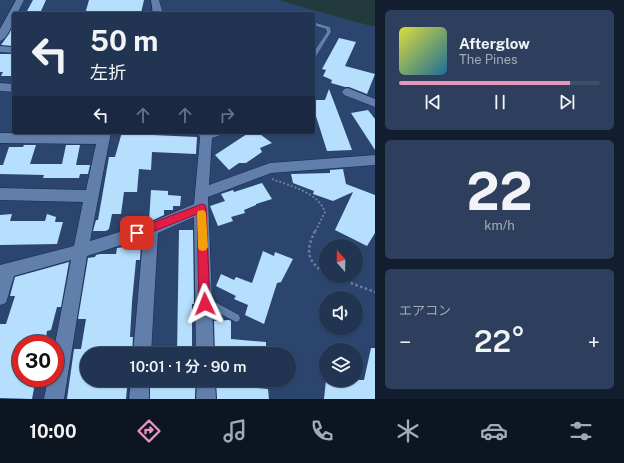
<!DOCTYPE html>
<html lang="ja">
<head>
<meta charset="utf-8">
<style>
	body { margin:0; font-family:"Public Sans","Noto Sans JP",sans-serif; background:#2d3f5c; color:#f1f3f6; height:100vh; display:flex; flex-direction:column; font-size:15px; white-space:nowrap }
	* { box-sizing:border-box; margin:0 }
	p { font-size:13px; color:#a2aab8 }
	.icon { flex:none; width:22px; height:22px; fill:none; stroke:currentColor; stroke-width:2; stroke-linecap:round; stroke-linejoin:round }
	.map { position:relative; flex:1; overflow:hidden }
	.side { display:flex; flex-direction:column; gap:10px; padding:10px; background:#121d2d; width:249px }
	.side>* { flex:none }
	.hud { position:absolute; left:12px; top:12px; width:303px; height:122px; border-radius:4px; box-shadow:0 1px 3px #0004,0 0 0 1px #3e4f69; background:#213452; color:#f1f3f6; overflow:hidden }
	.needle { width:26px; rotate:340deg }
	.tools { position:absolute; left:319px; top:239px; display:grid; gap:8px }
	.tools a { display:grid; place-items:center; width:44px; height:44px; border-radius:50%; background:#213452; box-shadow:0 1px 3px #0004,0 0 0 1px #3e4f69; font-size:20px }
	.speed { position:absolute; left:12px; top:335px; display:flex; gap:8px; font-size:20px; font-weight:700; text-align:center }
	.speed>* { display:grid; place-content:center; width:52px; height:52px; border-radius:50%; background:#213452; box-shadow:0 1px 3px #0004,0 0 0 1px #3e4f69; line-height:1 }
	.speed .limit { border:6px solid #d22; background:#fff; color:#111 }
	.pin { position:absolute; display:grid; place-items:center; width:34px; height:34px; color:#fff; margin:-17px; border-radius:8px; box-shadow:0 2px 6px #0006 }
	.me { position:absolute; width:44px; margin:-22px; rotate:358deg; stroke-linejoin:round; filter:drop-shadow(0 0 3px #0008) }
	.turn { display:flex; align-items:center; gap:14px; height:84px; padding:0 12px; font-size:18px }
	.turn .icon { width:52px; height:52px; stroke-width:2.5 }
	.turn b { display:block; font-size:28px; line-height:34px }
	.lanes { display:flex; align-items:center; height:38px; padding:0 12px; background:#0003; justify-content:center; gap:20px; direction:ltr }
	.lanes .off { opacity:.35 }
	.big { font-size:30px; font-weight:600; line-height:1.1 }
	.side .widget { flex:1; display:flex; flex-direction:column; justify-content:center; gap:6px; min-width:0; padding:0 14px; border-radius:6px; background:#2d3f5c }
	.side .dial { align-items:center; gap:0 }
	.dial b { font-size:52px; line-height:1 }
	.song { display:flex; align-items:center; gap:12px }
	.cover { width:48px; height:48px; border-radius:6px; background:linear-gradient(135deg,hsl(60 70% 55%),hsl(200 70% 35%)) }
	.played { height:4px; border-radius:2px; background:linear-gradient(90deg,#e797bd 85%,#3e4f69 85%) }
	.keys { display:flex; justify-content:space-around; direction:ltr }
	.heat { display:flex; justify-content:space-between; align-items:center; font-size:22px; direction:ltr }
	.trip { position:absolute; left:80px; top:347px; width:216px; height:40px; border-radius:20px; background:#213452; box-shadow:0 1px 3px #0004,0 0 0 1px #3e4f69; font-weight:600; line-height:40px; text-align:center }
	.dock { display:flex; height:64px; justify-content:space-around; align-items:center; background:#0d1521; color:#a2aab8 }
	.dock .icon { width:28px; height:28px }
	.dock .on { color:#e797bd }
	.dock b { font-size:18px; color:#f1f3f6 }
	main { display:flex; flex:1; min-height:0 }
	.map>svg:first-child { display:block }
	.water { fill:#223a3b }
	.building { fill:#b6dffd }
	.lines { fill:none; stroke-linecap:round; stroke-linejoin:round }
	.lane-casing { stroke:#132a51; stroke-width:1 }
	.street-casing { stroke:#132a51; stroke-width:1 }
	.path-far1 { stroke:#6a7e9e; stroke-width:2; stroke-dasharray:2 2; stroke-linecap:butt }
	.path { stroke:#6a7e9e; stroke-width:2.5; stroke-dasharray:2.5 2.5; stroke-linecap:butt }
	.lane { fill:#627eab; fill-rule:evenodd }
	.street { fill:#627eab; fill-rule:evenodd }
	.route { fill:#e11d48; stroke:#92132f }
	.slow { fill:#f59e0b }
</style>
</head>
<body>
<main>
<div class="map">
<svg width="375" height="399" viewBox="0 0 375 399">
	<rect width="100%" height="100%" fill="#2c456e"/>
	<polygon class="water" points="280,0 375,0 375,27 291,4"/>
	<g class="building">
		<polygon points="33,0 46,0 41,11 27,11"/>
		<polygon points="89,0 144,0 141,13 85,14"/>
		<polygon points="14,23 14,46 1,45 9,34"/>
		<polygon points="339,38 356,42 345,66 375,74 367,94 349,87 345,87 331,83 332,80 323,76 326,70 322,69"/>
		<polygon points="0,54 14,54 14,76 1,76 3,72 0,72"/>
		<polygon points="329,89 340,118 352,150 327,151 315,113 313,113 313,100 325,100"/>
		<polygon points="368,110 375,119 375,150 351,113"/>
		<polygon points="122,132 153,132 153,135 197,137 196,154 152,152 151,170 139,169 137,192 124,192 121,214 112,214 109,229 106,231 93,231 96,220 98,220 109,157 115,157"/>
		<polygon points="250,132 257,132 272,143 260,148 262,152 246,163 239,163 229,170 215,155"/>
		<polygon points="24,145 36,145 30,164 62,164 66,145 80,145 76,165 90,165 88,174 80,174 79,178 43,178 44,175 0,174 0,165 3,165 9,147 23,147"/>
		<polygon points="343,169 346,184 375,195 375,233 367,246 335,230 353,192 333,201 313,194 314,191 293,183 291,174 330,173 330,170"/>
		<polygon points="262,183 272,199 256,204 256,205 244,210 245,213 231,217 233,221 218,226 210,206 225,201 221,194 233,190 234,192"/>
		<polygon points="151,190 168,191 168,195 181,196 180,206 173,206 173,210 164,210 164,215 149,222"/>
		<polygon points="12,214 10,221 45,221 47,214 56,217 55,222 63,222 57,244 0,245 0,215"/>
		<polygon points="179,230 193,230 194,304 192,304 192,354 177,354"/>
		<polygon points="141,241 140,260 136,260 132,302 130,337 133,337 132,354 87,354 87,380 122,380 121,388 127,388 126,399 67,399 74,349 81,349 86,319 78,319 88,258 95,257 96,255 100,254 116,254 117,248 133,246 133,243"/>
		<polygon points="263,251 274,256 275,252 293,259 281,282 277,283 264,324 245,315 248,305 234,299 236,296 216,286 221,274 234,280 236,277 252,283"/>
		<polygon points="69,262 61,307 57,307 51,330 47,331 45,344 21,344 21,378 36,378 32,399 0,398 0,324 6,324 15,296 10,296 15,277"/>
		<polygon points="229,320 231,321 231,339 266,342 266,354 215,354 214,321"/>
		<polygon points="371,348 375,348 375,399 324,399 326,380 364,380"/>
		<polygon points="176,380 196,380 195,399 150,399 150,382 176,382"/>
		<polygon points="216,380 257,380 257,388 268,389 269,399 217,399"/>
	</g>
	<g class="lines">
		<defs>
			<g id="lane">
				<polygon points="313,22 330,27 331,32 315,58 313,59 313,53 327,32 326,29 313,25"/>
				<polygon points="216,132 225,132 224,134 206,140 203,138 204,136"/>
				<polygon points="205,300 213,301 239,315 240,318 239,321 236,322 209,308 202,307 201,304 202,301"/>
			</g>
			<g id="street">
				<path d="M16,0H24L17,14H14C14,22 8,39 0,41V29Z"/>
				<polygon points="151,0 159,0 163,14 153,14"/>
				<polygon points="0,46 14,47 14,53 0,52"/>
				<polygon points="0,83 14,84 14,92 0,91"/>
				<polygon points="348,88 375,99 375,107 344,95 342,92 344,89"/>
				<polygon points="99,132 111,132 90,241 149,223 194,204 200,138 198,132 210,132 212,138 209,185 270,163 375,155 375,165 271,173 208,197 214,354 196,354 194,217 158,233 151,354 133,354 143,238 87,256 64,399 44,399 48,378 55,378 55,344 71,260 14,276 6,303 0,305 0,265 74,246 83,202 0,200 0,188 86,190 96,144 0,143 0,133 98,134"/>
				<polygon points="131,380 149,380 149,399 129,399"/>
				<polygon points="197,380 215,380 216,399 196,399"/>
			</g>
		</defs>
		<use href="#lane" class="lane-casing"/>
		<use href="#street" class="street-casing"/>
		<path class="path-far1" d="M272,179C290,186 318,192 325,212L315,232"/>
		<g class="path">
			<path d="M315,231C305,252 307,261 326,274"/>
			<polyline points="332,276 375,292"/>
		</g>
		<use href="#lane" class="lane"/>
		<use href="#street" class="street"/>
	</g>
	<polygon class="route" points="202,204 205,205 206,208 210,304 209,308 205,310 201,308 199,304 197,214 137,238 133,236 132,233 133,230"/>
	<polygon class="slow" points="202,210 205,211 206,214 208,247 206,250 203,251 199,250 198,247 197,214 198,211"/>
</svg>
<div class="tools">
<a><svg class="needle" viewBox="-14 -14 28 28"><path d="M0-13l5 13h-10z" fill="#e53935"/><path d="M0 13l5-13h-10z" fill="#a2aab8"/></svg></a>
<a><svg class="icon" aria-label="sound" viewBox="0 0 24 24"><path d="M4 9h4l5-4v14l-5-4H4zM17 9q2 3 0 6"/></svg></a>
<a><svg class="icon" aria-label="layers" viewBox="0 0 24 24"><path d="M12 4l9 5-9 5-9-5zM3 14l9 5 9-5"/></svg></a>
</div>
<div class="speed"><div class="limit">30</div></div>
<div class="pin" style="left:137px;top:233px;background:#d93025"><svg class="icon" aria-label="arrive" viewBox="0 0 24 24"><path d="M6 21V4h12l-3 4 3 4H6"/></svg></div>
<svg class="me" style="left:205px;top:304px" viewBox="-20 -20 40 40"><path d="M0-17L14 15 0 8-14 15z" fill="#e11d48" stroke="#fff" stroke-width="4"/></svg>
<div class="trip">10:01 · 1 分 · 90 m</div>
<div class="hud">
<div class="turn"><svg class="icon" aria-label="left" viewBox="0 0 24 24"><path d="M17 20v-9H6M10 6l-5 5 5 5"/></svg><div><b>50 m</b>左折</div></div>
<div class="lanes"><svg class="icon" aria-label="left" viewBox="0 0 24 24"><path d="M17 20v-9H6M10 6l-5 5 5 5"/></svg><svg class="icon off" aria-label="ahead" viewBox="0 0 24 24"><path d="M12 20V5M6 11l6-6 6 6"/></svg><svg class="icon off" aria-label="ahead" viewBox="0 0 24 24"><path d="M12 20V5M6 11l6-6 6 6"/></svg><svg class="icon off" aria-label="right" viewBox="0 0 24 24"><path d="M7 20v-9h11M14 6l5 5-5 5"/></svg></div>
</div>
</div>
<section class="side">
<div class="widget">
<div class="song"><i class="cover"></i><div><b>Afterglow</b><p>The Pines</p></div></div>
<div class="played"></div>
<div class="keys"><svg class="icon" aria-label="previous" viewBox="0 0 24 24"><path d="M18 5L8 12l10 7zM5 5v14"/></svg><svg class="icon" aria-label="pause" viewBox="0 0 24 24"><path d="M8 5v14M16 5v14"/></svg><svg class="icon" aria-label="next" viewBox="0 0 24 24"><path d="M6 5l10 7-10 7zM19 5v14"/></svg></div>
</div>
<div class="widget dial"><b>22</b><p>km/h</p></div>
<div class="widget"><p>エアコン</p>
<div class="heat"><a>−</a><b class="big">22°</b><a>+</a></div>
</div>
</section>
</main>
<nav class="dock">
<b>10:00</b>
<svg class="icon on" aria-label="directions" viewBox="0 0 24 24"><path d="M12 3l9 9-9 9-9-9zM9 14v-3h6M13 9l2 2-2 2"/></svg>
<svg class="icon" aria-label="music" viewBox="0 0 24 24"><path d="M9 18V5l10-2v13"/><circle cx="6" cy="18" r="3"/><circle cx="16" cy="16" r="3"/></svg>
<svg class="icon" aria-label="phone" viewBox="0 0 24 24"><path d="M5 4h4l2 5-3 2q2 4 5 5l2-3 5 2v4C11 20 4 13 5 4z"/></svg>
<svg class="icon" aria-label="climate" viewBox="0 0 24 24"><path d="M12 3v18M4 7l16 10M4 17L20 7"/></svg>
<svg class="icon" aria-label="car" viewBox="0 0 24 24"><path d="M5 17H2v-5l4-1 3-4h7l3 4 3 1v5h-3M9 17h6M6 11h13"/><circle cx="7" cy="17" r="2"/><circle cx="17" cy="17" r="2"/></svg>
<svg class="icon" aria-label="filters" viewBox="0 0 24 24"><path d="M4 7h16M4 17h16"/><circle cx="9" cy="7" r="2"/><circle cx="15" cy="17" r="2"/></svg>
</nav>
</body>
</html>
